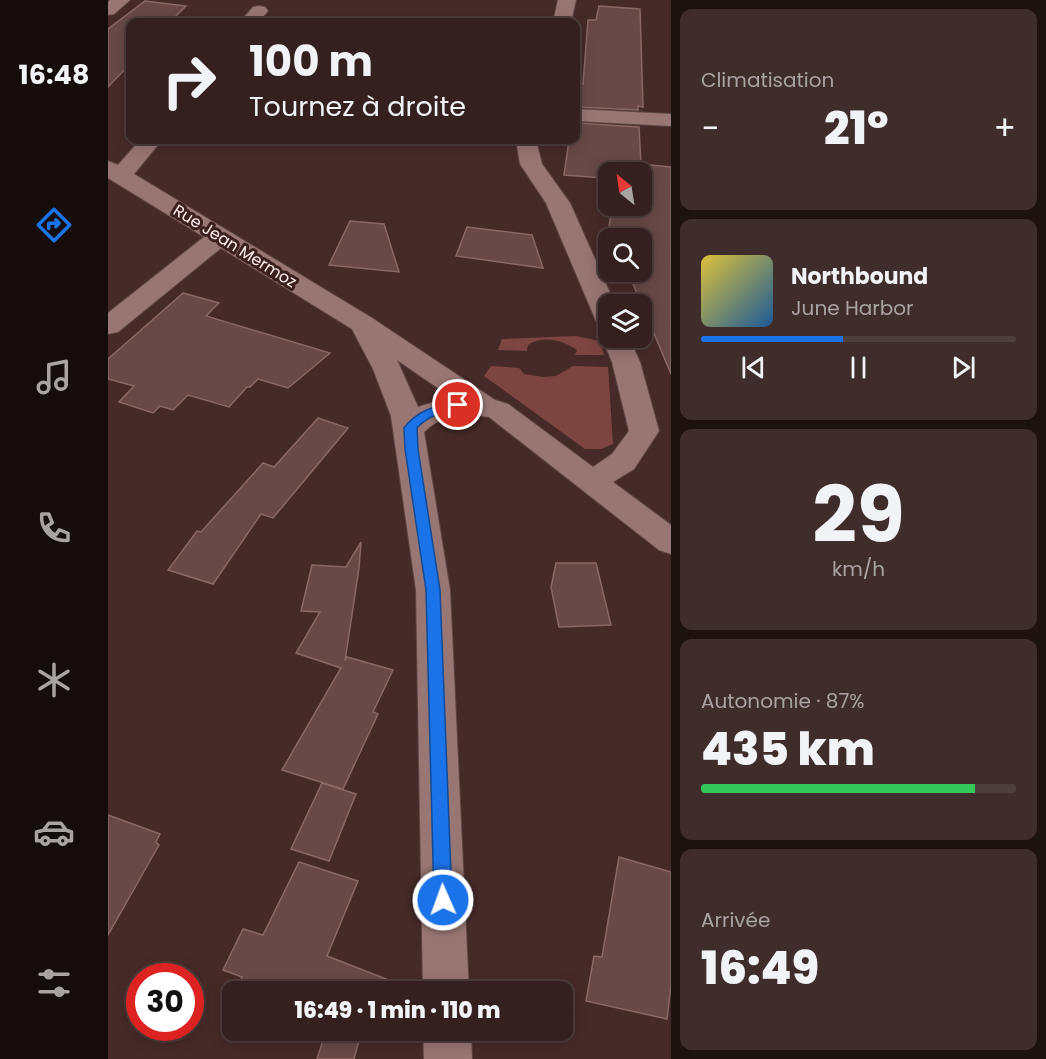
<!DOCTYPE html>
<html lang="fr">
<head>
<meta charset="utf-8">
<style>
	body { margin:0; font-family:Poppins,sans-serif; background:#3f2d2b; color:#f1f3f6; height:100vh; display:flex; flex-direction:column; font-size:22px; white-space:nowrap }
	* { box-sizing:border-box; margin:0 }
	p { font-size:20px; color:#a9a3a4 }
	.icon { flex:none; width:33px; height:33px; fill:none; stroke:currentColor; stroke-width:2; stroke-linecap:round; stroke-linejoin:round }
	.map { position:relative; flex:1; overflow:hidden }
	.details { display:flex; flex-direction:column; gap:9px; padding:9px; background:#1d1210; width:375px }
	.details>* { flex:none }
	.guide { position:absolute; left:18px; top:18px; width:454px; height:126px; border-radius:12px; box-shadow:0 3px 15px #0003,0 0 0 2px #4e3e3c; background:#34201e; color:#f1f3f6; overflow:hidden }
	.needle { width:39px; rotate:330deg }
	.buttons { position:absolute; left:490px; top:162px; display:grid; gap:12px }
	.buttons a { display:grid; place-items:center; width:54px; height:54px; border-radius:12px; background:#34201e; box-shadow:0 3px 15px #0003,0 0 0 2px #4e3e3c; font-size:30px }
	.speed { position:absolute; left:18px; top:963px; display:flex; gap:12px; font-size:30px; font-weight:700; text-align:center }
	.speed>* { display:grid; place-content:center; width:78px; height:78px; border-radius:50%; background:#34201e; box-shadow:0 3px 15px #0003,0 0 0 2px #4e3e3c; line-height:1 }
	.speed .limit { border:9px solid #d22; background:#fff; color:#111 }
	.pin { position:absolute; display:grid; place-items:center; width:51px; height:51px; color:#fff; margin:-26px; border:3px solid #fff; border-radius:50%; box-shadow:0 2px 6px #0007 }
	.me { position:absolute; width:66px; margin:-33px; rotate:358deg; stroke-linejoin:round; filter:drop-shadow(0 0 4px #0008) }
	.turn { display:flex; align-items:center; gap:21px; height:126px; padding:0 24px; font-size:27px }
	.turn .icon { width:78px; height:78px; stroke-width:2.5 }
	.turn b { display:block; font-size:42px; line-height:51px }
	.big { font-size:45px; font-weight:800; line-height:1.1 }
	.details .card { flex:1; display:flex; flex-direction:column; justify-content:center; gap:9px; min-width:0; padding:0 21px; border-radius:12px; background:#3f2d2b }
	.details .dial { align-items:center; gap:0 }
	.dial b { font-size:78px; line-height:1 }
	.song { display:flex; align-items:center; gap:18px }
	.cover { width:72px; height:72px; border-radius:9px; background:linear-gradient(135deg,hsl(50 70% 55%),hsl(210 70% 35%)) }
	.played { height:6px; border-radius:3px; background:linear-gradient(90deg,#1a73e8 45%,#4e3e3c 45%) }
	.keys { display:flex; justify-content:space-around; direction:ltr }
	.heat { display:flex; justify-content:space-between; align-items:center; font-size:33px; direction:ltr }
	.charge { height:9px; border-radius:4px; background:linear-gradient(90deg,#34c759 87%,#4e3e3c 0) }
	.trip { position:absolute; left:114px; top:981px; width:351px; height:60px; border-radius:12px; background:#34201e; box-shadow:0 3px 15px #0003,0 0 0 2px #4e3e3c; font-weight:800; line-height:60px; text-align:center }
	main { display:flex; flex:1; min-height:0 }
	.tab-bar { display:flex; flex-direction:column; width:108px; justify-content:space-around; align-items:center; background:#150d0c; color:#a9a3a4 }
	.tab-bar .icon { width:42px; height:42px }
	.tab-bar .active { color:#1a73e8 }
	.tab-bar b { font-size:27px; color:#f1f3f6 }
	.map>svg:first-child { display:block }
	.green { fill:#7d4542 }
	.building { fill:#684947; stroke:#8a6866; stroke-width:1.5 }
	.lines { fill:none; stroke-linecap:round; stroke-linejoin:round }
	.minor-casing { stroke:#5e4645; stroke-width:2 }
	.minor { fill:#987674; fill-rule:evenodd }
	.route { fill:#1a73e8; stroke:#114b97; stroke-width:1.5 }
	.labels { text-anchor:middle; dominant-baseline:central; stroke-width:6; stroke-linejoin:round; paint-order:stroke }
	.far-street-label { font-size:16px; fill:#feeeed; stroke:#3b201e }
</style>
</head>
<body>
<main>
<nav class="tab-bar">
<b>16:48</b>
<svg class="icon active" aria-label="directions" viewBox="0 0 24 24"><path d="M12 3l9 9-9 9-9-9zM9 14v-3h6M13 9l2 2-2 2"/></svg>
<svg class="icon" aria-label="music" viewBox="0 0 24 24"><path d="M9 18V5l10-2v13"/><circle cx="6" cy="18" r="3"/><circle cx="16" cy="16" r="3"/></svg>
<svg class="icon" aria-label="phone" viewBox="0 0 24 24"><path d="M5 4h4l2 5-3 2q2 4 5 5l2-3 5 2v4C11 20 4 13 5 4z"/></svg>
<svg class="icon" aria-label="climate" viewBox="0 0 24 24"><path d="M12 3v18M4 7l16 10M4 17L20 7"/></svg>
<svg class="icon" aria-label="car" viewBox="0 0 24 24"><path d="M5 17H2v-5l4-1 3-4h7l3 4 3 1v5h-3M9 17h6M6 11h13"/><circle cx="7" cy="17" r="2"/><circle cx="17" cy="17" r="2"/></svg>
<svg class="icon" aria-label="filters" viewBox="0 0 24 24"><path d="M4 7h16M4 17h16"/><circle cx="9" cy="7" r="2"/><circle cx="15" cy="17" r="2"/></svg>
</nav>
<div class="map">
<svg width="563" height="1059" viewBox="0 0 563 1059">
	<rect width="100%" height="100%" fill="#462a28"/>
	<g class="green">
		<path d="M468,336L492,341L496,355H467L469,350C455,340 434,335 420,345L419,351L390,350L394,339Z"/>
		<polygon points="383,366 411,368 416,374 435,377 448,376 465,366 500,367 505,444 493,449 477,449 376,376"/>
	</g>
	<g class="building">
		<polygon points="37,1 78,6 62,22 22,22 22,64 0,87 0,29"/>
		<polygon points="491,6 532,9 535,107 530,106 530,110 468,107 468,84 475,84 480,20 488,20"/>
		<polygon points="468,123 531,127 533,164 563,167 563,374 520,272 534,272 534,238 501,238 501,248 498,248 504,206 534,206 534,172 501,172 501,191 494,190 496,178 456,175 461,140 468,140"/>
		<polygon points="242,221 276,224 291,272 221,265"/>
		<polygon points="359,227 424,235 435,268 348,256"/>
		<polygon points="75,293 111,303 98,316 222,353 180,388 150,379 142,387 139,387 121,407 80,395 65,410 52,406 45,413 11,402 26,386 0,379 0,359"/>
		<polygon points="210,418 240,428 165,518 153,514 105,584 60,570 89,531 93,532 155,463 166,467"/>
		<polygon points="253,542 251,568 237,661 239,657 285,670 265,712 270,714 235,789 174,770 233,668 188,653 212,612 193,611 204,565 238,567"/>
		<polygon points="448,563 488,563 503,625 451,627 443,587"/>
		<polygon points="214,783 248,794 221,861 183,849"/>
		<polygon points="0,815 52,834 48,842 51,845 0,935"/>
		<polygon points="511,857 563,872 563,985 559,1019 478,1001 486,956 494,957"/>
		<polygon points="191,862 250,881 219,956 304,989 304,992 127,992 134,977 115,970 135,929 155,935"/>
		<polygon points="212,1030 254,1030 246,1059 209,1059 215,1040 209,1038"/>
	</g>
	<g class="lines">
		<defs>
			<g id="minor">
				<polygon points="2,0 22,0 6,14 0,15 0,2"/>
				<polygon points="450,0 468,0 463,22 445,22"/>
				<polygon points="151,6 157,7 160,11 150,22 132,22 145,7"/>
				<polygon points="468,109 563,114 563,126 468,121"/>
				<path d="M32,140H54L26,174L264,318L387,400L400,404L485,467L504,454L521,431L504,362L494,338L498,332H501V338H521L532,362L551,431L526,469L505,482L563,525V554L551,550L381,417C356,413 335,413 316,432L342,590L361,992H315L308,590L283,416L265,369L244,329L113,248L10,332L0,334V313L96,237L0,178V161L10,165ZM289,360L343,397L310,407Z"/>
				<polygon points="408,140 428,140 434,164 462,203 507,304 501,304 501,329 492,327 488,321 438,203 412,164"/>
				<polygon points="315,1030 363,1030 364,1059 316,1059"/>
			</g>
		</defs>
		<use href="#minor" class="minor-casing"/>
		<use href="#minor" class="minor"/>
	</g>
	<path class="route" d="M350,401L356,405L355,408C337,412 321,414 309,428L310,449L332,590L344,900L341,906L335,908L329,906L326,900L318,590L297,449L296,428C310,409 329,406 350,401Z"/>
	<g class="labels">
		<g class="far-street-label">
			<text transform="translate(127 246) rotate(32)">Rue Jean Mermoz</text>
		</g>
	</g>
</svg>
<div class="buttons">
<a><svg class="needle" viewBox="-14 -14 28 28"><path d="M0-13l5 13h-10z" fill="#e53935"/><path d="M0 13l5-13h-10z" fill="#a9a3a4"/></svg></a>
<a><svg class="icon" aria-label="search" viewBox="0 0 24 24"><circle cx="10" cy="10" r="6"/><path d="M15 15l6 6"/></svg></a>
<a><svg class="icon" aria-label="layers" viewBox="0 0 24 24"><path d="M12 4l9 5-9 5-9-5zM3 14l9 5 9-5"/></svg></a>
</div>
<div class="speed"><div class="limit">30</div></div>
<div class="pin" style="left:350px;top:405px;background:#d93025"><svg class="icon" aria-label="arrive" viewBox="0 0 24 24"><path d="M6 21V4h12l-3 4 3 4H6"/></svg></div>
<svg class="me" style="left:335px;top:900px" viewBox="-20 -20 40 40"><circle r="17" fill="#1a73e8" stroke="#fff" stroke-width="3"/><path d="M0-11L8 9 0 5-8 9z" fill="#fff"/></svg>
<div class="trip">16:49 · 1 min · 110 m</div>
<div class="guide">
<div class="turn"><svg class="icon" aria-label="right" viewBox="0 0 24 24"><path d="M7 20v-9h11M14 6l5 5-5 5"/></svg><div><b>100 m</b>Tournez à droite</div></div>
</div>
</div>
<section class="details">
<div class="card"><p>Climatisation</p>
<div class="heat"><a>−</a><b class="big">21°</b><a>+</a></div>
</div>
<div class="card">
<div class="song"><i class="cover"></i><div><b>Northbound</b><p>June Harbor</p></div></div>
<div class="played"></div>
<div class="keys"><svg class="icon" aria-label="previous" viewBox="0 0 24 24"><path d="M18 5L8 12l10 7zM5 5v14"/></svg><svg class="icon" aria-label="pause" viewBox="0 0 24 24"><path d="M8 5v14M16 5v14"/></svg><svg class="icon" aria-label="next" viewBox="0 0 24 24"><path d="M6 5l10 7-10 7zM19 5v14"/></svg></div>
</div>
<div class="card dial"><b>29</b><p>km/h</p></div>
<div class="card"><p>Autonomie · 87%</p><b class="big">435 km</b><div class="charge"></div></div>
<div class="card"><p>Arrivée</p><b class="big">16:49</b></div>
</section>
</main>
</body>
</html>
